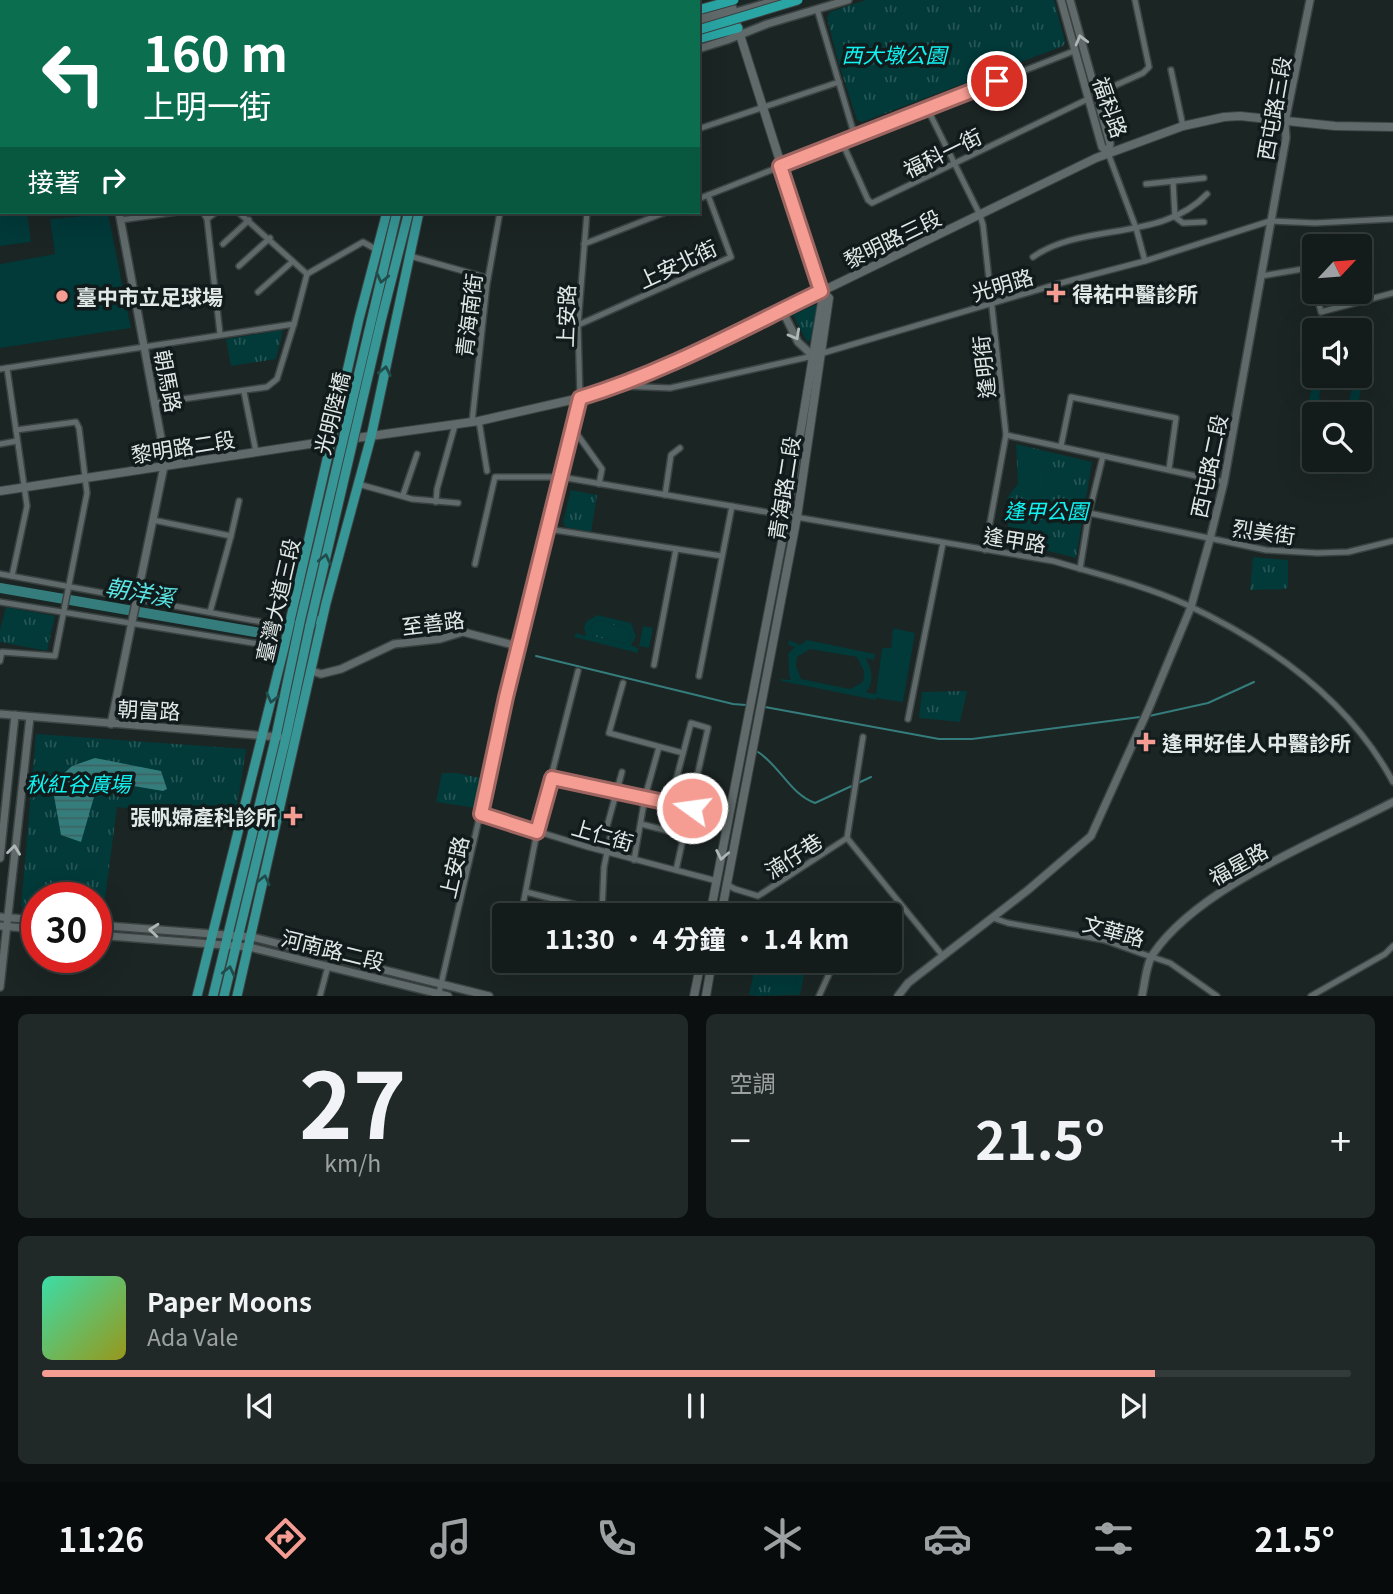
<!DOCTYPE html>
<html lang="zh-TW">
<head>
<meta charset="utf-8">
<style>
	body { margin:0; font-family:Georgia,"Noto Sans TC",serif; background:#212928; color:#f1f3f6; height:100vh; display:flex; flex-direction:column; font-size:26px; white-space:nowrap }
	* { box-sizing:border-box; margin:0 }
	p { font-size:23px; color:#9da1a3 }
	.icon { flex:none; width:38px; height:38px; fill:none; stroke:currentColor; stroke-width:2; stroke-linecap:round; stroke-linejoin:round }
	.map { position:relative; height:996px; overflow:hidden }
	.sheet { display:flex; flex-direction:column; gap:18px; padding:18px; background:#0b0f0f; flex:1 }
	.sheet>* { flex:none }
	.hud { position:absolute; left:0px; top:0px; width:700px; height:214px; box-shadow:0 7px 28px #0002,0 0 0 2px #333a3a; background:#0b6e4f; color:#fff; overflow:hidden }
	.needle { width:46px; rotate:64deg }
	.tools { position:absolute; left:1302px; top:234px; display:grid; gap:14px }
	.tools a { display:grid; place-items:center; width:70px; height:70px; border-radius:7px; background:#141c1b; box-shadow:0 7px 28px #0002,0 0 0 2px #333a3a; font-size:35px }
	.speed { position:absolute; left:21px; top:882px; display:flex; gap:14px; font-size:35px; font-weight:700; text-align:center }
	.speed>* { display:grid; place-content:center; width:91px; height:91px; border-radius:50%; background:#141c1b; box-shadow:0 7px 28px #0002,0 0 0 2px #333a3a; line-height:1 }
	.speed .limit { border:10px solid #d22; background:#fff; color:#111 }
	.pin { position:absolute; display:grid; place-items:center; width:60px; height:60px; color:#fff; margin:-30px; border:4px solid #fff; border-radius:50%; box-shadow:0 2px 7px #0007 }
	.me { position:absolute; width:77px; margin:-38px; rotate:284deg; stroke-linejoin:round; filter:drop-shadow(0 0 5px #0008) }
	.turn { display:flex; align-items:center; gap:24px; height:147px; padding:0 28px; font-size:32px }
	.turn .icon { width:91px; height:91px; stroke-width:2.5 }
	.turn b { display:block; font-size:49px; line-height:60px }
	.then { display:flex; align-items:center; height:66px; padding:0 28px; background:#0003; gap:14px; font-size:26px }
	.big { font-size:52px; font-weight:700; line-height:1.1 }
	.sheet .widget { flex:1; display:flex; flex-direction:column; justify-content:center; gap:10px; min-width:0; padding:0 24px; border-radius:10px; background:#212928 }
	.sheet .dial { align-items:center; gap:0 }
	.dial b { font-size:91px; line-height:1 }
	.song { display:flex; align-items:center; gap:21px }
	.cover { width:84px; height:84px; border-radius:10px; background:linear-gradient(135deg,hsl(160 70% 55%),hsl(60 70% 35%)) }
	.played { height:7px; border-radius:4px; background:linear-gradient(90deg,#f59c93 85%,#333a3a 85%) }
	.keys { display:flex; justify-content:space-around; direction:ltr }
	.heat { display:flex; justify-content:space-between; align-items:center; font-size:38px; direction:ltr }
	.sheet .tiles { flex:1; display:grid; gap:18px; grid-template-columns:1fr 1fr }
	.widget:last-child { grid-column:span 2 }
	.trip { position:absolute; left:492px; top:903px; width:410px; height:70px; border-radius:7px; background:#141c1b; box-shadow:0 7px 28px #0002,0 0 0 2px #333a3a; font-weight:700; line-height:70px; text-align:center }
	.tab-bar { display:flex; height:112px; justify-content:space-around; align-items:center; background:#080b0b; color:#9da1a3 }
	.tab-bar .icon { width:49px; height:49px }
	.tab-bar .active { color:#f59c93 }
	.tab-bar b { font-size:32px; color:#f1f3f6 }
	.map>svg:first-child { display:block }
	.grass { fill:url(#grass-tufts) }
	.garden { fill:#023939; fill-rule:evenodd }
	.water { fill:url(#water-rules) }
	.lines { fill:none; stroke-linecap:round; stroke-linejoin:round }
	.stream { stroke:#357d7c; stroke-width:2 }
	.river { stroke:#357d7c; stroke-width:10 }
	.minor-casing { stroke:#3b4242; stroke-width:8 }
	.tertiary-casing { stroke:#3b4242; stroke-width:10 }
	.secondary-casing { stroke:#3b4242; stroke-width:10 }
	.primary-casing { stroke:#3b4242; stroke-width:11 }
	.trunk-casing { stroke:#3b4242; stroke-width:11 }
	.motorway-casing { stroke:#3b4242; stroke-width:12 }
	.minor { stroke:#606a6a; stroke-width:5 }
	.tertiary { stroke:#606a6a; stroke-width:7 }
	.secondary { stroke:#606a6a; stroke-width:8 }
	.primary { stroke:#379696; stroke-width:9 }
	.trunk { stroke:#29a5a4; stroke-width:9 }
	.motorway { stroke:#1bb4b3; stroke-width:10 }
	.primary-bridge-casing { stroke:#3b4242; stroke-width:11; stroke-linecap:butt }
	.trunk-bridge-casing { stroke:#3b4242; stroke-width:11; stroke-linecap:butt }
	.primary-bridge { stroke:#379696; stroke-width:9 }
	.trunk-bridge { stroke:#29a5a4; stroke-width:9 }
	.oneway { stroke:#aeb6b6 }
	.oneway2 { stroke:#214c4c }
	.route-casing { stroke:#9f6560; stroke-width:18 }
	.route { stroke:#f59c93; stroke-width:12 }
	.poi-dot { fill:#f59c93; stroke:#121b1b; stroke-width:2.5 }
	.labels { text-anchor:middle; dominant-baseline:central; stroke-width:7; stroke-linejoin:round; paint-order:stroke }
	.park-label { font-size:21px; font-style:italic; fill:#0ff4f3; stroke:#121b1b }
	.street-label { font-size:21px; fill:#e2e8e8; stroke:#121b1b }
	.poi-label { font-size:21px; font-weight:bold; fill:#e2e8e8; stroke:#121b1b; text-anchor:start }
	.water-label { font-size:23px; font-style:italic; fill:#5ae5e4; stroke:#121b1b }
</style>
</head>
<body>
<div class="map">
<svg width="1393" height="996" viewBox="0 0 1393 996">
	<defs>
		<pattern id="grass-tufts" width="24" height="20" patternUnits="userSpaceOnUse" patternTransform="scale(1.75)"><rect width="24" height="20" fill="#023939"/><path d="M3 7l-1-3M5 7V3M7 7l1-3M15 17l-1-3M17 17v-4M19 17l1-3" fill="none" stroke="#275656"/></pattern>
		<pattern id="water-rules" width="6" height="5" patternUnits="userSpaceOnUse" patternTransform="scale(1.75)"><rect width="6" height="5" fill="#357d7c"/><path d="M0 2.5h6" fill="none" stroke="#3c6464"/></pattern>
	</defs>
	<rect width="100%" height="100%" fill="#1b2524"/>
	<g class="grass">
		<polygon points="866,0 1054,0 1065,42 1063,46 862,122 857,120 838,61 827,18 830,12"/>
		<polygon points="817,304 812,339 807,342 793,315"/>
		<polygon points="283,330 276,359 231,366 226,339"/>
		<path d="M1016,444L1092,462L1076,558L1017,543C1004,519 997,507 1018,484Z"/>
		<polygon points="571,490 597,495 591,532 565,527 563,522"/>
		<polygon points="1253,557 1288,560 1288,587 1285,589 1250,590"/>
		<polygon points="6,607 55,616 47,651 0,642 0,630"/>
		<polygon points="598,620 626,627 631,633 629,641 622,643 593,636 590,626"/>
		<polygon points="967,691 960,722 919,718 922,692"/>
		<polygon points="36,734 246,749 235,820 117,807 103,914 96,914 96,898 37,898 37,908 21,907"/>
		<polygon points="442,773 457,773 480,778 476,808 436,802"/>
		<polygon points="762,961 794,961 798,972 793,995 754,996"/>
	</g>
	<g class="garden">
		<polygon points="0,158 2,212 27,212 31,242 0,246"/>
		<polygon points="108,214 131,328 0,348 0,264 55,254 50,219"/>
		<polygon points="1362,336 1371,337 1356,415 1314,415 1311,434 1303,434 1314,375 1323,376 1319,397 1325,410 1338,413 1348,405 1355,376 1360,376 1360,341"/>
		<polygon points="1017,445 1046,452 1048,491 1020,484"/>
		<path d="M597,615L631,623L636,637L631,645L638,648V653L574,637L576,633L586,636L584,628L586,622ZM598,620L626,627L631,633L629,641L622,643L593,636L590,626Z"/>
		<polygon points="643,626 653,628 649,648 639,646"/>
		<path d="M893,628L915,633L903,702L876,698V700L781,681V679L791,680C787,671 790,663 788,654L795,647L788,645L789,640L800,645L807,640L875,654L874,660L866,658C872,671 875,681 866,692L876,694L882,648H891ZM810,649L857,657L864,671L863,682L850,689L801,679L796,666L797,657Z"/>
		<polygon points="756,961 762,961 754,995 749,995"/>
		<polygon points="794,961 807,961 800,995 793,995 798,972"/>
	</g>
	<polygon class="water" points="95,758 161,771 167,789 163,791 110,782 94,797 81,842 61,835 54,796 62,775 72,766"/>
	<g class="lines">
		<g class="stream">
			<polyline points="536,656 733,704 746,705"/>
			<polyline points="765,707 939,739 972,739 1140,717"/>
			<polyline points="1149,716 1208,703 1254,682"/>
			<path d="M758,752C780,766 790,794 815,803L871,777"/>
		</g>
		<polyline class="river" points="0,588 273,635"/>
		<defs>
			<g id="minor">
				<polyline points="17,0 17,2"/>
				<polyline points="817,9 855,137"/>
				<polyline points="0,53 2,55"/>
				<polyline points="1171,70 1183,126"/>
				<polyline points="1096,94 1143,73 1149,67 1135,0"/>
				<polyline points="927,108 980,215 983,225 1006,435 985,550"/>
				<polyline points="698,129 839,82"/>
				<polyline points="842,142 868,200 872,203 1088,99"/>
				<polyline points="1108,153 1136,228 1145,261"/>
				<polyline points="1173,181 1175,217 1183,223 1204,222"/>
				<polyline points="1146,184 1204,178"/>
				<polyline points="698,199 1074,51"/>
				<polyline points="203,212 207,219 220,334"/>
				<polyline points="238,212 307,274"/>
				<polyline points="207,219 216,212"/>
				<polyline points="121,220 177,212"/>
				<polyline points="223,244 249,220"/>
				<polyline points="584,244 666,212"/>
				<polyline points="410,256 488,278"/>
				<path d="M1033,257C1082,222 1162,242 1207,194"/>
				<polyline points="239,266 270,238"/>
				<polyline points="307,274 363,242 377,250"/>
				<polyline points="1261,276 1309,268 1314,287"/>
				<polyline points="258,292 292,262"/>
				<polyline points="1316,292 1321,312 1393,293"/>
				<polyline points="578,325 731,257 708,195"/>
				<polyline points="7,368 27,506 12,576"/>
				<polyline points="0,369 294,324"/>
				<polyline points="621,386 670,388 813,356 1061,283 1145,261 1270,221 1315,223 1393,219"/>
				<polyline points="244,392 256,452"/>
				<polyline points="155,403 267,387 277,379 294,324 307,274"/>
				<polyline points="479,421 487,471"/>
				<polyline points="472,422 487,284 500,212"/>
				<polyline points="572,427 602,469 599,484"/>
				<polyline points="1006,435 1224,482"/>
				<polyline points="0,444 17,441"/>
				<polyline points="1061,446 1071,397 1176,418 1169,469"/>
				<polyline points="358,484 412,499 458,503"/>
				<polyline points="403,495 417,454"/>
				<polyline points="665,495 671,455 680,448"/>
				<polyline points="436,502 437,489 455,425"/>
				<polyline points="1089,513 1266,550 1317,553 1348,552 1393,541"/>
				<polyline points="153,520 231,536 210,612"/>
				<polyline points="548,529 722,556"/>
				<polyline points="231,536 239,501"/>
				<path d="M475,564L495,477H561L1053,561C1097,574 1143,585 1185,604C1269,643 1349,700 1393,782"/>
				<polyline points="1080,569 1089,513 1103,456"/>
				<polyline points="0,574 289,627"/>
				<polyline points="0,602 284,648"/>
				<polyline points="0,661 2,652 55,656 87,493 79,428 76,422 16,430"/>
				<polyline points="654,665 676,549"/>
				<polyline points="699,676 732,506"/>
				<polyline points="623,683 609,733 683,753"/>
				<polyline points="908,719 943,543"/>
				<polyline points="552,778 692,808"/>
				<polyline points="670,803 691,723 708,728 676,870"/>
				<polyline points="481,814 588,847 717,881"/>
				<polyline points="641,824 684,835"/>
				<polyline points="847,838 863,737"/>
				<polyline points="634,860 645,797 659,747"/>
				<polyline points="726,884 735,889 758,896 847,838 943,956"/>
				<polyline points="526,892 616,915"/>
				<polyline points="602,911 604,867 611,833 606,830 622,772"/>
				<polyline points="521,915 537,832 578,671"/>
				<polyline points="884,915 899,902"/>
				<polyline points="993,918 1008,923 1104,940 1140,953 1170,963 1217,996"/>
				<polyline points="439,993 507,697 580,398 578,325 587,212"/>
				<polyline points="320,996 328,966"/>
				<polyline points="819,996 835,961"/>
				<polyline points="1311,996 1385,954 1393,946"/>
			</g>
			<g id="tertiary">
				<polyline points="104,0 104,2"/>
				<polyline points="113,0 113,2"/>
				<polyline points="401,0 402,2"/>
				<polyline points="1061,0 1098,133 1102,147 1108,153"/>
				<polyline points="1070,0 1110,144 1108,153"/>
				<polyline points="519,2 524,0"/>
				<polyline points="673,2 680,0"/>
				<polyline points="698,18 733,8"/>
				<polyline points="698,23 777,0"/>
				<polyline points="698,49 727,40 767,24 848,0"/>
				<polyline points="0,99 2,99"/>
				<polyline points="0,118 2,118"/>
				<polyline points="0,125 2,125"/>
				<polyline points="0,139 2,138"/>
				<polyline points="782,310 798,342 813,356"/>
				<polyline points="312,671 321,674 341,669 394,644 440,639 463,632 521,647"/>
				<polyline points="0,714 279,737"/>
				<polyline points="111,724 164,466 164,454 119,212"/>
				<polyline points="0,858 15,715"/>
				<polyline points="0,917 37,920"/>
				<polyline points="96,925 252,937 489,996"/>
				<polyline points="0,926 37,929"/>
				<polyline points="96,935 249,947 448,996"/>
				<polyline points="0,987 30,717"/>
				<polyline points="898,996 908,983 1028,890 1091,836 1149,708 1191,607 1210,539 1224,482 1286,138 1285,122 1310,0"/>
				<path d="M1142,996C1145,983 1146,964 1153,954C1199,886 1321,840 1393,802"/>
			</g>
			<g id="secondary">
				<polyline points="349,439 479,421 580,398 619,386 697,352 1096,158 1183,126 1224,117 1240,116 1335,126 1393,127"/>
				<polyline points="0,491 336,440"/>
				<polyline points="710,915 785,526 822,302 821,291 729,0"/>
				<polyline points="721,915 797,517 829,298 821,291"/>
				<polyline points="694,996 701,961"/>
				<polyline points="706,996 712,961"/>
			</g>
			<g id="primary">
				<polyline points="446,2 447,0"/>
				<polyline points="459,2 459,0"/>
				<polyline points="197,996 284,648 359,319 387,212"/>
				<polyline points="213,996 276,736 300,622"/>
				<polyline points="224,996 286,737 310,625 315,619"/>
				<polyline points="237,996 326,603 371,437 419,212"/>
			</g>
			<g id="trunk">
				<polyline points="692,2 695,0"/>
				<polyline points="698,39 738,28"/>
				<polyline points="0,110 2,110"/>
				<polyline points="0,130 2,130"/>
			</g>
			<g id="motorway">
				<polyline points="416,0 416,2"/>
				<polyline points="494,2 497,0"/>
			</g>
		</defs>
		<use href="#minor" class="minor-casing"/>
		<use href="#tertiary" class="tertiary-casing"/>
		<use href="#secondary" class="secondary-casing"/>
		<use href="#primary" class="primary-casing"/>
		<use href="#trunk" class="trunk-casing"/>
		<use href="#motorway" class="motorway-casing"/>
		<use href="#minor" class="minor"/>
		<use href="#tertiary" class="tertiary"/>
		<use href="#secondary" class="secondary"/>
		<use href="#primary" class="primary"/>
		<use href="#trunk" class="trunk"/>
		<use href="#motorway" class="motorway"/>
		<defs>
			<g id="primary-bridge">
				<polyline points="300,622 397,212"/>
				<polyline points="310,625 381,321 408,215"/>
			</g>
			<g id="trunk-bridge">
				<polyline points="698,10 734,0"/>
				<polyline points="698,30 798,0"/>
			</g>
		</defs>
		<use href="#primary-bridge" class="primary-bridge-casing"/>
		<use href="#trunk-bridge" class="trunk-bridge-casing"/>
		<use href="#primary-bridge" class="primary-bridge"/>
		<use href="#trunk-bridge" class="trunk-bridge"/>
	</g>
	<defs><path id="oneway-chevron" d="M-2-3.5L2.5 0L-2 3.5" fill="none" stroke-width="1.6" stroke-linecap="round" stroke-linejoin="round" transform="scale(1.75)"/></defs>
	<g class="oneway">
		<use href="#oneway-chevron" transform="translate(1081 40) rotate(-105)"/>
		<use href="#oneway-chevron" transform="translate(795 335) rotate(61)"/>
		<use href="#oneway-chevron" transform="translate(14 850) rotate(-83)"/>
		<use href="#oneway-chevron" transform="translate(722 855) rotate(101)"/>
		<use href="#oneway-chevron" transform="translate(154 930) rotate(-175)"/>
	</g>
	<g class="oneway2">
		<use href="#oneway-chevron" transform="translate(382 278) rotate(103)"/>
		<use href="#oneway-chevron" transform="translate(385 371) rotate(-78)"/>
		<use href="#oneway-chevron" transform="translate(325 559) rotate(-77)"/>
		<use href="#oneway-chevron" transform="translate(272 698) rotate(104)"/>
		<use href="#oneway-chevron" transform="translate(264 880) rotate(-77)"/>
		<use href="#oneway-chevron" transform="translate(229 971) rotate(-77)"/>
	</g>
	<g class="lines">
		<defs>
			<path id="route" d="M692,808L552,778L537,832L481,814L506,697L580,398C665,372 742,329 821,291L780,166L997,81"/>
		</defs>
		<use href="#route" class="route-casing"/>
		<use href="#route" class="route"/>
	</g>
	<g class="poi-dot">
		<path d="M1052.5 282.5h7v7h7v7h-7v7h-7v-7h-7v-7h7z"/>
		<circle cx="62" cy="296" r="7"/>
		<path d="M1142.5 731.5h7v7h7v7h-7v7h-7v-7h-7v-7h7z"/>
		<path d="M289.5 805.5h7v7h7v7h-7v7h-7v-7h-7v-7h7z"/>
	</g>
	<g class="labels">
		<g class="park-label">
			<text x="894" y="54">西大墩公園</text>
			<text x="1046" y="510">逢甲公園</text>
			<text x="78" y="783">秋紅谷廣場</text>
		</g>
		<g class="street-label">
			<text transform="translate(1111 107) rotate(71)">福科路</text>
			<text transform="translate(1273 108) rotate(-80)">西屯路三段</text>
			<text transform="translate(942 152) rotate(-26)">福科一街</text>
			<text transform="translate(892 238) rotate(-26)">黎明路三段</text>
			<text transform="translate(677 263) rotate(-25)">上安北街</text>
			<text transform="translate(1002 284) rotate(-17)">光明路</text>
			<text transform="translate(468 315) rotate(-83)">青海南街</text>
			<text transform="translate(565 316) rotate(-88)">上安路</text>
			<text transform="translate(983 367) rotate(-96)">逢明街</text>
			<text transform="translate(169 381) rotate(79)">朝馬路</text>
			<text transform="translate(331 413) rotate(-76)">光明陸橋</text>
			<text transform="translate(183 446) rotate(-9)">黎明路二段</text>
			<text transform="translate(1208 466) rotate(-78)">西屯路二段</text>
			<text transform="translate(783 488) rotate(-81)">青海路二段</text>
			<text transform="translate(1264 531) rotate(8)">烈美街</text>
			<text transform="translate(1015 539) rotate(9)">逢甲路</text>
			<text transform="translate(277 600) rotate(-77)">臺灣大道三段</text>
			<text transform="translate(433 622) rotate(-7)">至善路</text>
			<text transform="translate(149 709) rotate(3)">朝富路</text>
			<text transform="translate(603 834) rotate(16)">上仁街</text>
			<text transform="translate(793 855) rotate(-33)">湳仔巷</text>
			<text transform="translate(1238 863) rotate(-29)">福星路</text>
			<text transform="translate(453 867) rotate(-77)">上安路</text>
			<text transform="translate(1114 930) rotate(15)">文華路</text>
			<text transform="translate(333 949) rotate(14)">河南路二段</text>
		</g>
		<g class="poi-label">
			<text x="1072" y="293">得祐中醫診所</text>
			<text x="76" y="296">臺中市立足球場</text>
			<text x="1162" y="742">逢甲好佳人中醫診所</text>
			<text x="277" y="816" text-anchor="end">張帆婦產科診所</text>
		</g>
		<g class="water-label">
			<text transform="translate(140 591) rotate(10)">朝洋溪</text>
		</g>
	</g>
</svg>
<div class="tools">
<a><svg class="needle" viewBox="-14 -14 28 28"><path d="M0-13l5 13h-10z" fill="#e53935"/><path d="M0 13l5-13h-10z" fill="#9da1a3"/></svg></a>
<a><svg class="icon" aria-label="sound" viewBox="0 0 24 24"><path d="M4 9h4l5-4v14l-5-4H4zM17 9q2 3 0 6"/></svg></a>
<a><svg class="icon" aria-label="search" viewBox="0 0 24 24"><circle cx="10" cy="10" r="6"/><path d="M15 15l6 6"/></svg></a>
</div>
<div class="speed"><div class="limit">30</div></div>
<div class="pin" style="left:997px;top:81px;background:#d93025"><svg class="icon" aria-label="arrive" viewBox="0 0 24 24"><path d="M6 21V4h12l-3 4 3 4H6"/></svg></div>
<svg class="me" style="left:692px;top:808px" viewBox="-20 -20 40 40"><circle r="17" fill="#f59c93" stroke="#fff" stroke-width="3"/><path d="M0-11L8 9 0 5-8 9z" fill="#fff"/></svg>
<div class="trip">11:30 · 4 分鐘 · 1.4 km</div>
<div class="hud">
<div class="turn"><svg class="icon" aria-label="left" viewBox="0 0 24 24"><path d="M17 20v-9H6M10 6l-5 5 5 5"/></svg><div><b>160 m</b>上明一街</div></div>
<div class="then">接著<svg class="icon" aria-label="right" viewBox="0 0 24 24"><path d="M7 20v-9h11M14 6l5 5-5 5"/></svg></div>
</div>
</div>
<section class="sheet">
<div class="tiles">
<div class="widget dial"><b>27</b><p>km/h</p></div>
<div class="widget"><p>空調</p>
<div class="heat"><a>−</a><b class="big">21.5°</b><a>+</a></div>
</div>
<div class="widget">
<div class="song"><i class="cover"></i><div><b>Paper Moons</b><p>Ada Vale</p></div></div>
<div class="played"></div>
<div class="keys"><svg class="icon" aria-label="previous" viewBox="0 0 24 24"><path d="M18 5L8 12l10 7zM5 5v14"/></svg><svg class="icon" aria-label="pause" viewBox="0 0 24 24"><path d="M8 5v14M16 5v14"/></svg><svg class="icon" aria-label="next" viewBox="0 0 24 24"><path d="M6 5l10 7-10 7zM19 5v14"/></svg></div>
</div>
</div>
</section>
<nav class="tab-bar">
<b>11:26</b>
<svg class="icon active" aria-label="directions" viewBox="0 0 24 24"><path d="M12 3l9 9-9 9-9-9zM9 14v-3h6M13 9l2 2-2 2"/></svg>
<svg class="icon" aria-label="music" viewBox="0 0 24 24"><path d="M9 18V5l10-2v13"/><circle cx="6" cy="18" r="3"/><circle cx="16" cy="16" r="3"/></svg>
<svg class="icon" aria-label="phone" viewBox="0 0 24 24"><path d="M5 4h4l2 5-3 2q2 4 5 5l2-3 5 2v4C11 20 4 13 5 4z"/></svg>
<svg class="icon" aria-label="climate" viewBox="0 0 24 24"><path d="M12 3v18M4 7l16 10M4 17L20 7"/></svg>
<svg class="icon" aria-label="car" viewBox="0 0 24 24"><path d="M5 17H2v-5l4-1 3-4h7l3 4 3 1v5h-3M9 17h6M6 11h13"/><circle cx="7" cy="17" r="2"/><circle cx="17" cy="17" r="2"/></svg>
<svg class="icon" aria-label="filters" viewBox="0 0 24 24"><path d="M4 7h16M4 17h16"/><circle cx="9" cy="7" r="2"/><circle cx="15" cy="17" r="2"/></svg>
<b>21.5°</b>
</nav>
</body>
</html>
